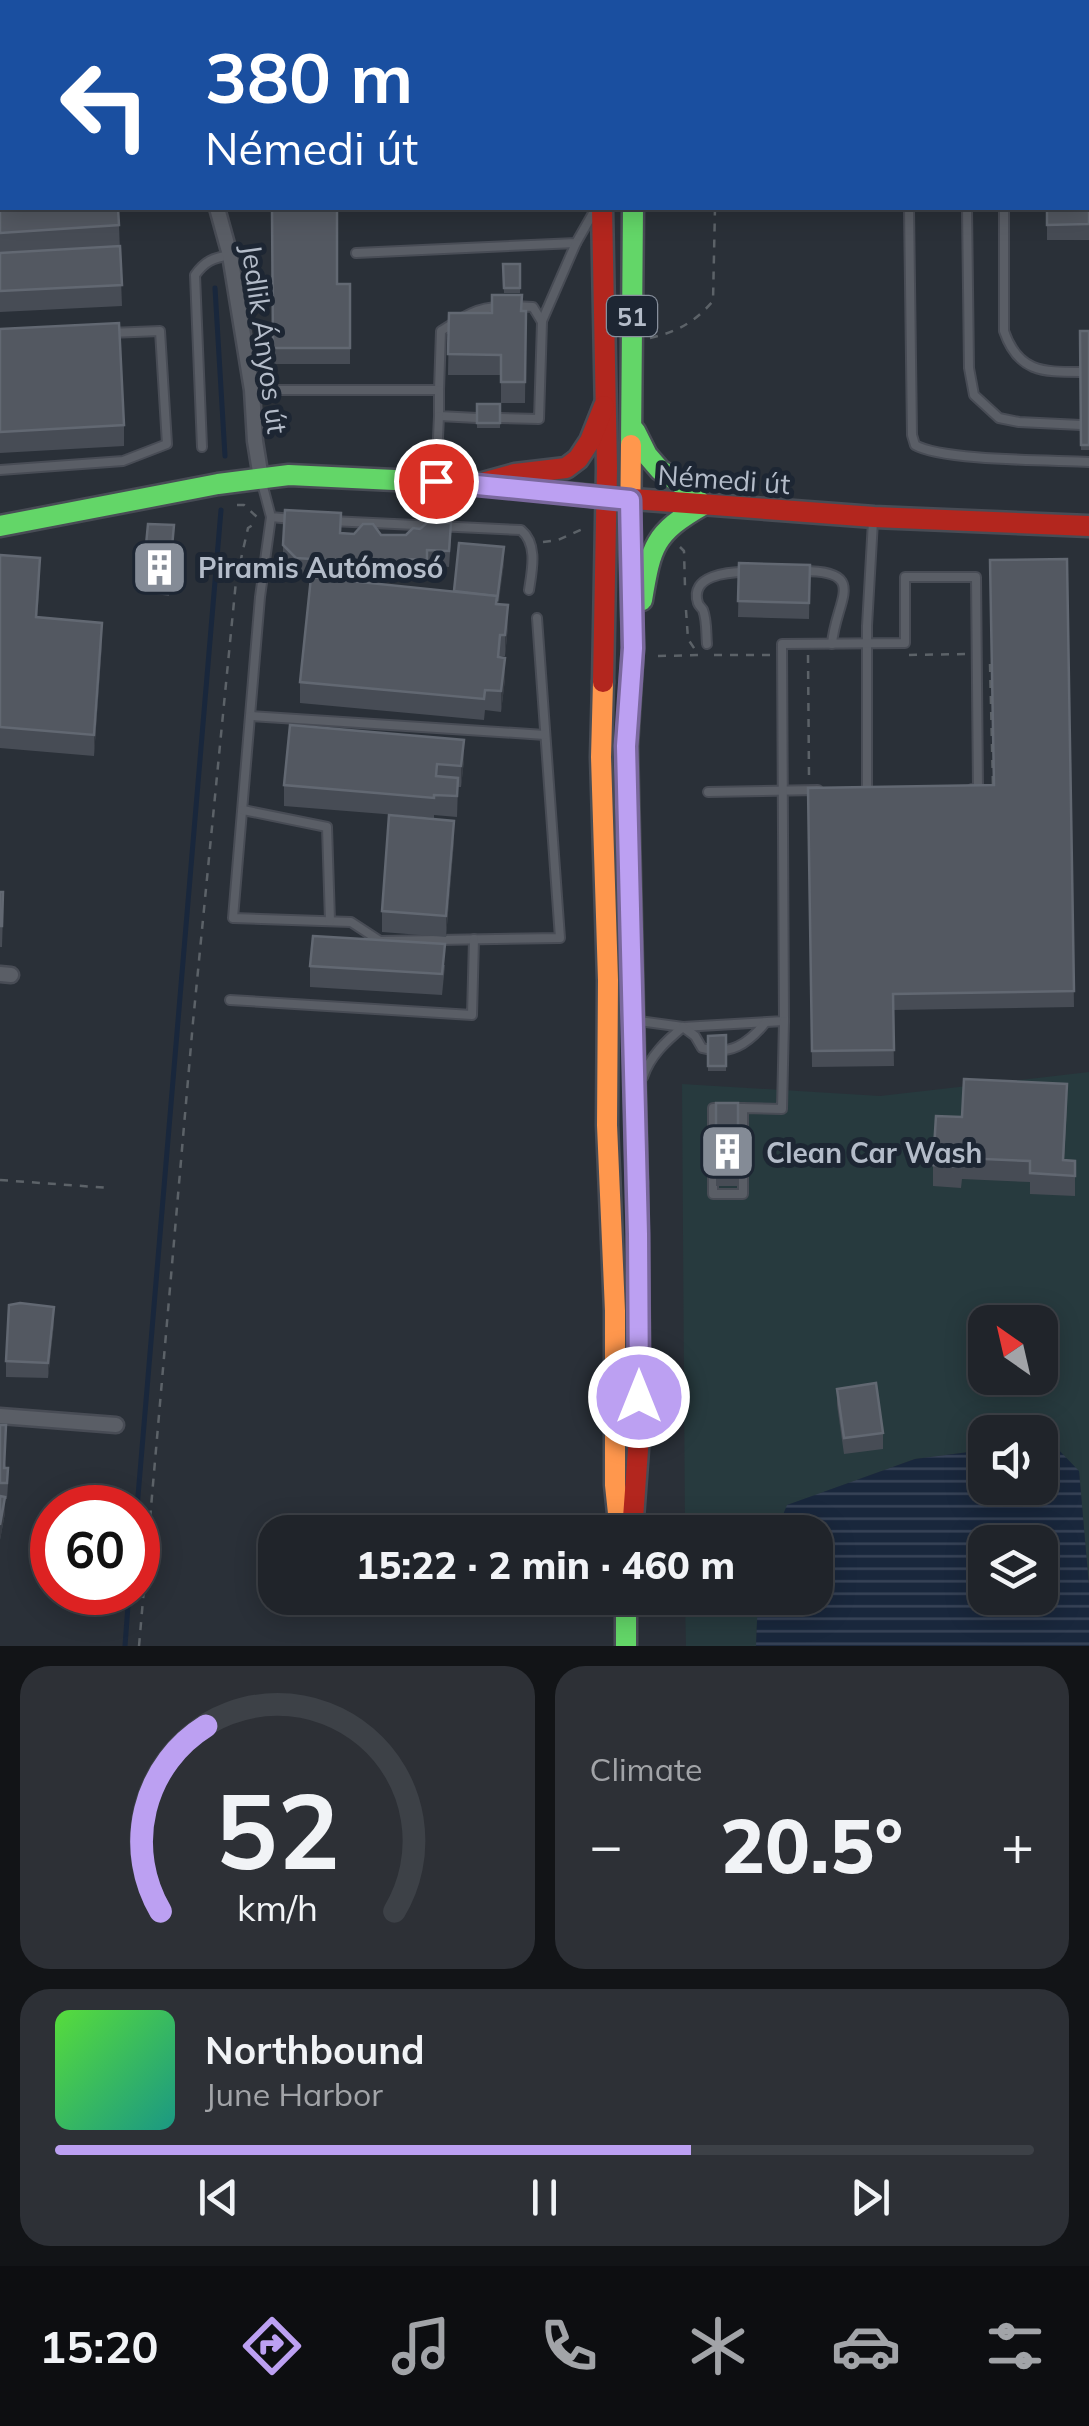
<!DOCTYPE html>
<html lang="en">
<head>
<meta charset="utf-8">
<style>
	body { margin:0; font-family:Mulish,sans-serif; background:#2d3036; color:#f1f3f6; height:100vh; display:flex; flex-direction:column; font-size:38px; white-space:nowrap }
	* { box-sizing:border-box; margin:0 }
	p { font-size:32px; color:#a2a4a8 }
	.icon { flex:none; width:55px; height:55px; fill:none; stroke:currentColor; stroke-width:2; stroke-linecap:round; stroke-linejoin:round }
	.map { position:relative; height:1646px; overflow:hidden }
	.side { display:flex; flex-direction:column; gap:20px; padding:20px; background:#121417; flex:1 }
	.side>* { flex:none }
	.top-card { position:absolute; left:0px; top:0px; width:1090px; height:210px; box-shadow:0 5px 25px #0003,0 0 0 2px #3d4147; background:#1a4fa0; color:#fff; overflow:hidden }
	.needle { width:65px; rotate:326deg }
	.buttons { position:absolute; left:968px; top:1305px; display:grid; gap:20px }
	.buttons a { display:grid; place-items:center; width:90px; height:90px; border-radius:20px; background:#20242a; box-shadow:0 5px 25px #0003,0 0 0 2px #3d4147; font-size:50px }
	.speed { position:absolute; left:30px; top:1485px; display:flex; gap:20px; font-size:50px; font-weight:700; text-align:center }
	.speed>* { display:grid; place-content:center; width:130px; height:130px; border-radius:50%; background:#20242a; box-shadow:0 5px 25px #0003,0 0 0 2px #3d4147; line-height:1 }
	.speed .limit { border:15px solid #d22; background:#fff; color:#111 }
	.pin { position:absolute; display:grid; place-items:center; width:85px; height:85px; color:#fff; margin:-42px; border:5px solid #fff; border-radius:50%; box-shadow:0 2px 10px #0007 }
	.me { position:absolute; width:110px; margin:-55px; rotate:0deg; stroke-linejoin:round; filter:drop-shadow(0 0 8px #0008) }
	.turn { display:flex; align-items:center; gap:35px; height:210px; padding:0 40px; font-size:45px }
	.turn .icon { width:130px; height:130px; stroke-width:2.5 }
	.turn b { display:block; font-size:70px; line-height:85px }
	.big { font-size:75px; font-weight:800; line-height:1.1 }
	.side .widget { flex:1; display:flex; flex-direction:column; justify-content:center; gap:15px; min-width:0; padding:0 35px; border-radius:30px; background:#2d3036 }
	.side .dial { align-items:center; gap:0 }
	.dial svg { height:260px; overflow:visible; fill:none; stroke:#3d4147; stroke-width:7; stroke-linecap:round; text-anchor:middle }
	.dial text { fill:#f1f3f6; stroke:none }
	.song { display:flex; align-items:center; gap:30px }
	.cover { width:120px; height:120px; border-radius:15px; background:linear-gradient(135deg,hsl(110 70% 55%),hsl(170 70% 35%)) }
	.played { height:10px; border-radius:5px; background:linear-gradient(90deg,#bca0f2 65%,#3d4147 65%) }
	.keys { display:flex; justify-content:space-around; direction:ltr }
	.heat { display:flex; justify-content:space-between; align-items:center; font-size:55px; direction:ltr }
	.side .tiles { flex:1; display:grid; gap:20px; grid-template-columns:1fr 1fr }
	.widget:last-child { grid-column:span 2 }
	.trip { position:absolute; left:258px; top:1515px; width:575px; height:100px; border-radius:30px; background:#20242a; box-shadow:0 5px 25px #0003,0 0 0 2px #3d4147; font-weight:800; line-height:100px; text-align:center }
	.dock { display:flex; height:160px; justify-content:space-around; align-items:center; background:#0d0e11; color:#a2a4a8 }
	.dock .icon { width:70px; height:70px }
	.dock .on { color:#bca0f2 }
	.dock b { font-size:45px; color:#f1f3f6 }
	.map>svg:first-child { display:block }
	.grass { fill:#273a3e; fill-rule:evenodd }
	.water { fill:url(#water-rules); fill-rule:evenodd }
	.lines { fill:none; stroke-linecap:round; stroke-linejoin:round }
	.stream { stroke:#19273c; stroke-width:5 }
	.lane-casing { stroke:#484c55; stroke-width:12 }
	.street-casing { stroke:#484c55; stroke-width:19 }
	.fast-casing { stroke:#484c55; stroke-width:25 }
	.slow-casing { stroke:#484c55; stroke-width:25 }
	.jam-casing { stroke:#484c55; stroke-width:25 }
	.path { stroke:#5c6268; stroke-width:2.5; stroke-dasharray:8 8; stroke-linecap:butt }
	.lane { stroke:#5a5e66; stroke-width:8 }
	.street { stroke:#5a5e66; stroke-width:14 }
	.fast { stroke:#63d668; stroke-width:20 }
	.slow { stroke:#ff974d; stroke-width:20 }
	.jam { stroke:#b3261e; stroke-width:20 }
	.wall { fill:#474c55 }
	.shaded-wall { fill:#373c44 }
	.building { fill:#535861; stroke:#626872; stroke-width:2.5 }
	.route-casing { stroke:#7a689d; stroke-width:25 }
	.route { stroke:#bca0f2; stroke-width:18 }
	.labels { text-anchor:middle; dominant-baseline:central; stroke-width:10; stroke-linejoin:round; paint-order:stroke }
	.shield { fill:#1d2633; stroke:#878f9c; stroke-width:2.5 }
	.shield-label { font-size:25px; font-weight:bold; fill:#b4bcc9 }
	.street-label { font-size:28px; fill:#b4bcc9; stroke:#1d2633 }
	.poi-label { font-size:28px; font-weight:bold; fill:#b4bcc9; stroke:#1d2633; text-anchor:start }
</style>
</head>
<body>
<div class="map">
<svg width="1089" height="1646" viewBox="0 0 1089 1646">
	<defs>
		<pattern id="water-rules" width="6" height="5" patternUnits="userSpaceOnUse" patternTransform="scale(2.5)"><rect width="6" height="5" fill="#19273c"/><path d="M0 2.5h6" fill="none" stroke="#384457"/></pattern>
	</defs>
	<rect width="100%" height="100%" fill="#2a3038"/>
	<g class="grass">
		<path d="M1089,1072V1586L1079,1472L1051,1442L1040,1443V1432H985V1450L915,1459L788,1505L776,1532H685L682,1084L880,1096ZM985,1322H1040V1378H985Z"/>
		<polygon points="685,1598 758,1598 756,1646 686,1646"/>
	</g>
	<path class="water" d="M1051,1442L1079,1471L1089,1586V1646H756L758,1598H815V1532H776L787,1505L915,1459L985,1450V1488H1040V1443ZM985,1542H1040V1598H985Z"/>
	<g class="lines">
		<g class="stream">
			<polyline points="215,288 225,456"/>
			<polyline points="137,1508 221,510"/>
			<polyline points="125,1646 129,1592"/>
		</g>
		<defs>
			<g id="lane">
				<polyline points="142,0 142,2"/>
				<polyline points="737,0 738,2"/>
				<polyline points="1088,175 1089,175"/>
				<path d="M909,208L912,435L915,445C942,461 1053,460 1089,462"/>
				<polyline points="967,208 969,368 974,395 999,418 1019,422 1081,425"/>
				<path d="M1004,208V331C1018,372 1042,372 1080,372"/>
				<polyline points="356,253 576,243 596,208"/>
				<polyline points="542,321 576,243"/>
				<path d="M252,390H439L441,331C460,319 476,307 499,307"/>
				<polyline points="439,390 439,416 477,418"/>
				<polyline points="500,418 539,419 542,322 533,307 513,306"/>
				<path d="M202,447L195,275C205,261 213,258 230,255"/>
				<polyline points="0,470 123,461 167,444 160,331 109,333"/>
				<polyline points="436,481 439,416"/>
				<polyline points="262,483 271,517 292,519"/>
				<polyline points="271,517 260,597 233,918 351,922 380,941 560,938 537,618"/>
				<path d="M331,521L521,530C538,544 532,570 529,590"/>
				<path d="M800,571C871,570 835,601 832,644"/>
				<path d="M707,644C706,634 707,620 703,610C702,608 699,606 698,603C689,575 729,572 746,572"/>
				<polyline points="251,716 545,735"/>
				<polyline points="867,790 867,626 873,521"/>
				<polyline points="708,792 818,790"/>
				<polyline points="243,810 327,827 330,921"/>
				<polyline points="230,1000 472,1015 474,939"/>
				<polyline points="639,1021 683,1027 784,1021 782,644 905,643 905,577 976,577 978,789 972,789"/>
				<path d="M683,1027L695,1036L702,1048C730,1056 748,1044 765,1023"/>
				<path d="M643,1077C650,1056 666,1041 683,1027"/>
				<polyline points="743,1108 713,1108 713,1194 743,1194 743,1108 782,1109 784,1021"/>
			</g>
			<g id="street">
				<polyline points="182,0 182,2"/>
				<polyline points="217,208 230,255 252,390 255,441 261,478"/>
				<polyline points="0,974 11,975"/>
				<polyline points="0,1416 116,1425"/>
			</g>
			<g id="fast">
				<polyline points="601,0 601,2"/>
				<polyline points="629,0 629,2"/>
				<path d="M635,431L647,455L660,470L683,485L703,505C654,533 651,546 642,600"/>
				<polyline points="631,445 633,208"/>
				<polyline points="0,526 218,484 289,475 479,484 593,496"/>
				<polyline points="626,1598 626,1646"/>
			</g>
			<g id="slow">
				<polyline points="631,445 630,537 633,648 627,746 637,1182"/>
				<polyline points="603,682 601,757 608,980 607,1125 615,1311 615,1485 620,1532"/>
			</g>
			<g id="jam">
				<polyline points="602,208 607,468 603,682"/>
				<polyline points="479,484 515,474 566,468 578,459 590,441 604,406"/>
				<polyline points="593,496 874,517 1089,526"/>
				<polyline points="632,1532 640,1422 637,1182"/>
			</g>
		</defs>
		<use href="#lane" class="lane-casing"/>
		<use href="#street" class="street-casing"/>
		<use href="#fast" class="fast-casing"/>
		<use href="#slow" class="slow-casing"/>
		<use href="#jam" class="jam-casing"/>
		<g class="path">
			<path d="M650,338C677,332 695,322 713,301L715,208"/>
			<polyline points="237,505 244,505 257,517 260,517"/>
			<polyline points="543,542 558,540 587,527"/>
			<polyline points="680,547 684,551 685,587"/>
			<polyline points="686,610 688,639 698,654"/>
			<polyline points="714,655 771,655"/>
			<polyline points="808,655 809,777"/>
			<polyline points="909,655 966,654"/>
			<polyline points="658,656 701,655"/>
			<polyline points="990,664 993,786"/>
			<polyline points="0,1180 110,1188"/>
			<polyline points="139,1646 193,1022 236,581 248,528 256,523"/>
		</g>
		<use href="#lane" class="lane"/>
		<use href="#street" class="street"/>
		<use href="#fast" class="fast"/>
		<use href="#slow" class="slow"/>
		<use href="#jam" class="jam"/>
	</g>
	<g class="wall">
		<polygon points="0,0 114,0 114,2 2,2 2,17 0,17"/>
		<polygon points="814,0 1089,0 1089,137 1088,137 1088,2 814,2"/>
		<rect x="0" y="27" width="2" height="82"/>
		<rect x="0" y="121" width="2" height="64"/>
		<polygon points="0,192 119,225 122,306 0,312"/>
		<polygon points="1089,197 1089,240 1047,240 1047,208"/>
		<polygon points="272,208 337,284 350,284 350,364 273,364"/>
		<polygon points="503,264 520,264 520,293 504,293"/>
		<polygon points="526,311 525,403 501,403 501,375 448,375 449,313"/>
		<polygon points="0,329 124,425 124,446 0,453"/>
		<polygon points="1080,331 1089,331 1089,450 1081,450"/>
		<rect x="477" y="404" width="23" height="24"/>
		<polygon points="341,533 451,539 449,567 427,565 427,576 407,575 407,581 377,579 377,584 454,591 504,563 498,604 508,626 505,656 500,656 500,658 505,679 501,712 485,710 484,720 300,703 300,682 341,577 296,574 283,561 283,545"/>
		<polygon points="174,541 169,596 143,592 143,577"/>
		<polygon points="0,555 40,579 37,617 102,644 94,756 0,748"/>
		<polygon points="1067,559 1074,1007 893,1010 894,1066 812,1067 808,788 994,785"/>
		<polygon points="739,563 810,565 809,619 738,617"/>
		<polygon points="464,760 461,787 458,787 457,817 434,815 434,818 284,806 284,785"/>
		<polygon points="454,841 446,937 382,932 382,911"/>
		<polygon points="0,892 3,913 2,947 0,947"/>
		<polygon points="445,965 442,995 310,987 310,966"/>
		<polygon points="726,1035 726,1071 708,1071 708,1036"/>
		<rect x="716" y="1103" width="22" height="83"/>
		<polygon points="1067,1105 1064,1160 1075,1161 1075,1196 1030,1194 1030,1182 962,1179 961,1188 933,1186 933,1165 962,1117"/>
		<polygon points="54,1323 48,1378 6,1377 6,1361"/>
		<polygon points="837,1389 883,1433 883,1449 844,1454 837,1405"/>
		<polygon points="0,1425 8,1484 7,1499 5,1499 5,1513 0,1540"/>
	</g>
	<g class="shaded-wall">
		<polygon points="174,525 174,541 169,596 169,580"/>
		<polygon points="504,547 504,563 496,625 496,604"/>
		<polygon points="40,558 40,579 36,638 36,617"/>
		<polygon points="508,605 508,626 505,656 505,635"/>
		<polygon points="102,623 102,644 94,756 94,735"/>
		<polygon points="505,658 505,679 501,712 501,691"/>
		<polygon points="464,740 464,760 461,787 461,766"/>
		<polygon points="454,821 454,841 446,937 446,916"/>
		<polygon points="54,1307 54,1323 48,1378 48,1363"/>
		<polygon points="5,1497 5,1513 0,1540 0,1525"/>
	</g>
	<g class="building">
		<polygon points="817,0 877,0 877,2 818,2"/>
		<polygon points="922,0 1089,0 1089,122 1088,122 1088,2 922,2"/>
		<rect x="0" y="27" width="2" height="61"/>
		<rect x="0" y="121" width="2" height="43"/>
		<polygon points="0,192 2,192 2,208 118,208 119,225 0,233"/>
		<polygon points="1088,197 1089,197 1089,224 1047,225 1047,208 1088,208"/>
		<polygon points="272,208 337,208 337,284 350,284 350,348 273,348"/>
		<polygon points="120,246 122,285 0,291 0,253"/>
		<polygon points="503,264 520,264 520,288 504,288"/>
		<polygon points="492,295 522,295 521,311 526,311 525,382 501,382 501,355 448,354 449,313 492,313"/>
		<polygon points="119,323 124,425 0,432 0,329"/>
		<polygon points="1080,331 1089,331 1089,445 1081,445"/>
		<rect x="477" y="404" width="23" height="19"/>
		<polygon points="285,510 341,513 340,533 354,534 363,524 373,524 381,535 406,535 413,528 420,529 428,522 451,523 449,551 427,550 427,560 407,559 407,565 377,563 377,569 341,566 342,561 296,558 283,545"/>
		<polygon points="148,524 174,525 169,580 143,577"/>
		<polygon points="459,543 504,547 497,601 497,596 454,591"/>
		<polygon points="0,555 40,558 36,617 102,623 94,735 0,727"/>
		<polygon points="1067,559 1074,991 893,994 894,1050 812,1051 808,788 994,785 990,560"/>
		<polygon points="739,563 810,565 809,603 738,601"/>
		<polygon points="311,577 497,596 496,604 508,605 505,635 500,635 498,657 505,658 501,691 485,690 484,699 300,682"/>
		<polygon points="290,725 464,740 461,766 437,764 436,776 458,778 457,796 434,795 434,798 284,785"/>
		<polygon points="389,815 454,821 446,916 382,911"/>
		<polygon points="0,892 3,892 2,926 0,926"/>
		<polygon points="313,936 445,944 442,974 310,966"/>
		<polygon points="726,1035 726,1066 708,1066 708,1036"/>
		<polygon points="964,1079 1067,1084 1063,1160 1075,1161 1075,1176 1030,1173 1030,1161 962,1158 961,1167 933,1165 936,1116 962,1117"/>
		<rect x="716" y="1103" width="22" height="67"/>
		<polygon points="20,1303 54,1307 48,1363 6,1361 9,1305"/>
		<polygon points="876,1383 883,1433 844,1438 837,1389"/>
		<polygon points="0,1425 6,1425 4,1468 8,1468 7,1483 0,1483"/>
		<polygon points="0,1496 5,1497 0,1525"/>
	</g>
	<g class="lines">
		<defs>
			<polyline id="route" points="436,481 630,500 633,648 626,746 638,1234 639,1397"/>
		</defs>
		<use href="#route" class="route-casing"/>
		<use href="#route" class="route"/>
	</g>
	<defs>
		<symbol id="building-square" viewBox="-11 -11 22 22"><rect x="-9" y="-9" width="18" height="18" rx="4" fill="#848b96" stroke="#1d2633"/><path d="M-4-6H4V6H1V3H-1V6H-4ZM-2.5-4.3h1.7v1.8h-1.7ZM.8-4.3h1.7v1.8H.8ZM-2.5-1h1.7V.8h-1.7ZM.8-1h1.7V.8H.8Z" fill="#fff"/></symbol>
	</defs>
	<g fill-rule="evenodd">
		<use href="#building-square" x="128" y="536" width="63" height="63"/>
		<use href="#building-square" x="696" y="1120" width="63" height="63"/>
	</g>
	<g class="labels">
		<rect class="shield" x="607" y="296" width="50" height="40" rx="8"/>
		<g class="shield-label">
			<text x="632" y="316">51</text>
		</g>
		<g class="street-label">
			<text transform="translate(265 339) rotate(82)">Jedlik Ányos út</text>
			<text transform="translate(724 479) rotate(4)">Némedi út</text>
		</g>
		<g class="poi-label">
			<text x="198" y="567">Piramis Autómosó</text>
			<text x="766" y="1152">Clean Car Wash</text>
		</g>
	</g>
</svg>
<div class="buttons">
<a><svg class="needle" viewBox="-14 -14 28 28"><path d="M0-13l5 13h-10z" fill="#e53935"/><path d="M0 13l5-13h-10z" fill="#a2a4a8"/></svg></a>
<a><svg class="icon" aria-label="sound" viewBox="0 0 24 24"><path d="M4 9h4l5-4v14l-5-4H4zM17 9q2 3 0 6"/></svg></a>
<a><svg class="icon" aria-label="layers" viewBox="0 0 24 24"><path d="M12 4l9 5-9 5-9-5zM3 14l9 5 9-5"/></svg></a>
</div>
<div class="speed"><div class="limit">60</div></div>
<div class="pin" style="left:436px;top:481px;background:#d93025"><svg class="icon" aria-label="arrive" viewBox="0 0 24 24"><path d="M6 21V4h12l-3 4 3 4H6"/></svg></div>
<svg class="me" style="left:639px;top:1397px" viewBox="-20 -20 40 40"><circle r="17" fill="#bca0f2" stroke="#fff" stroke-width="3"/><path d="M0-11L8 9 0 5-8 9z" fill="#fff"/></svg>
<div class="trip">15:22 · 2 min · 460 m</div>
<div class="top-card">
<div class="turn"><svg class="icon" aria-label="left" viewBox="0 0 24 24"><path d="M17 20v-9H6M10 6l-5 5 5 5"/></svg><div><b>380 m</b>Némedi út</div></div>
</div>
</div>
<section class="side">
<div class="tiles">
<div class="widget dial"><svg viewBox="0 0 100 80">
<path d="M14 69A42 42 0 1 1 86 69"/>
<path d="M14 69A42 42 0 0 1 28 12" stroke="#bca0f2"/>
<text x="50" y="56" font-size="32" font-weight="700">52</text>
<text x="50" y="72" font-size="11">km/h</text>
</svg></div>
<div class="widget"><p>Climate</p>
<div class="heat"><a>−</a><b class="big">20.5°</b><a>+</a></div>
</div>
<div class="widget">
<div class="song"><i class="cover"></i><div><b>Northbound</b><p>June Harbor</p></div></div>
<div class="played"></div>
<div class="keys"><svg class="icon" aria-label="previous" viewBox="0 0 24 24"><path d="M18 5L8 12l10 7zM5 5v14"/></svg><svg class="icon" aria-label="pause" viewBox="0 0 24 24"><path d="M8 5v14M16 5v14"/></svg><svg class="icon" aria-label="next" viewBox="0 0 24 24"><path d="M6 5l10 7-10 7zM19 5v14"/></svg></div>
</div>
</div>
</section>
<nav class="dock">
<b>15:20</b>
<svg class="icon on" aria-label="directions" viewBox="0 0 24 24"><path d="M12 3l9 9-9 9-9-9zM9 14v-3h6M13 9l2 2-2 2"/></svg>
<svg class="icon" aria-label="music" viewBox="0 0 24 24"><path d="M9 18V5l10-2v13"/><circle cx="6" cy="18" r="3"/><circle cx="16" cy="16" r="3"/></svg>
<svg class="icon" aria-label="phone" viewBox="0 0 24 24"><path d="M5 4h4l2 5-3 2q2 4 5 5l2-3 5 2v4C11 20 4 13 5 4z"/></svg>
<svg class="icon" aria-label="climate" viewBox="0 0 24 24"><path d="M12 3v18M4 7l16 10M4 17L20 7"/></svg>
<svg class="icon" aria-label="car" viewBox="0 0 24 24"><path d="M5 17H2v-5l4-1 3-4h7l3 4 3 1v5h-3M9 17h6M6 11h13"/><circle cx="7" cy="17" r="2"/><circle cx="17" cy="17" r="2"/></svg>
<svg class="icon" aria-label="filters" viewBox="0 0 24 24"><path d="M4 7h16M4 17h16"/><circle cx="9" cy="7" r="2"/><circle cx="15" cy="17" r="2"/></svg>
</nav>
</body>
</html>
